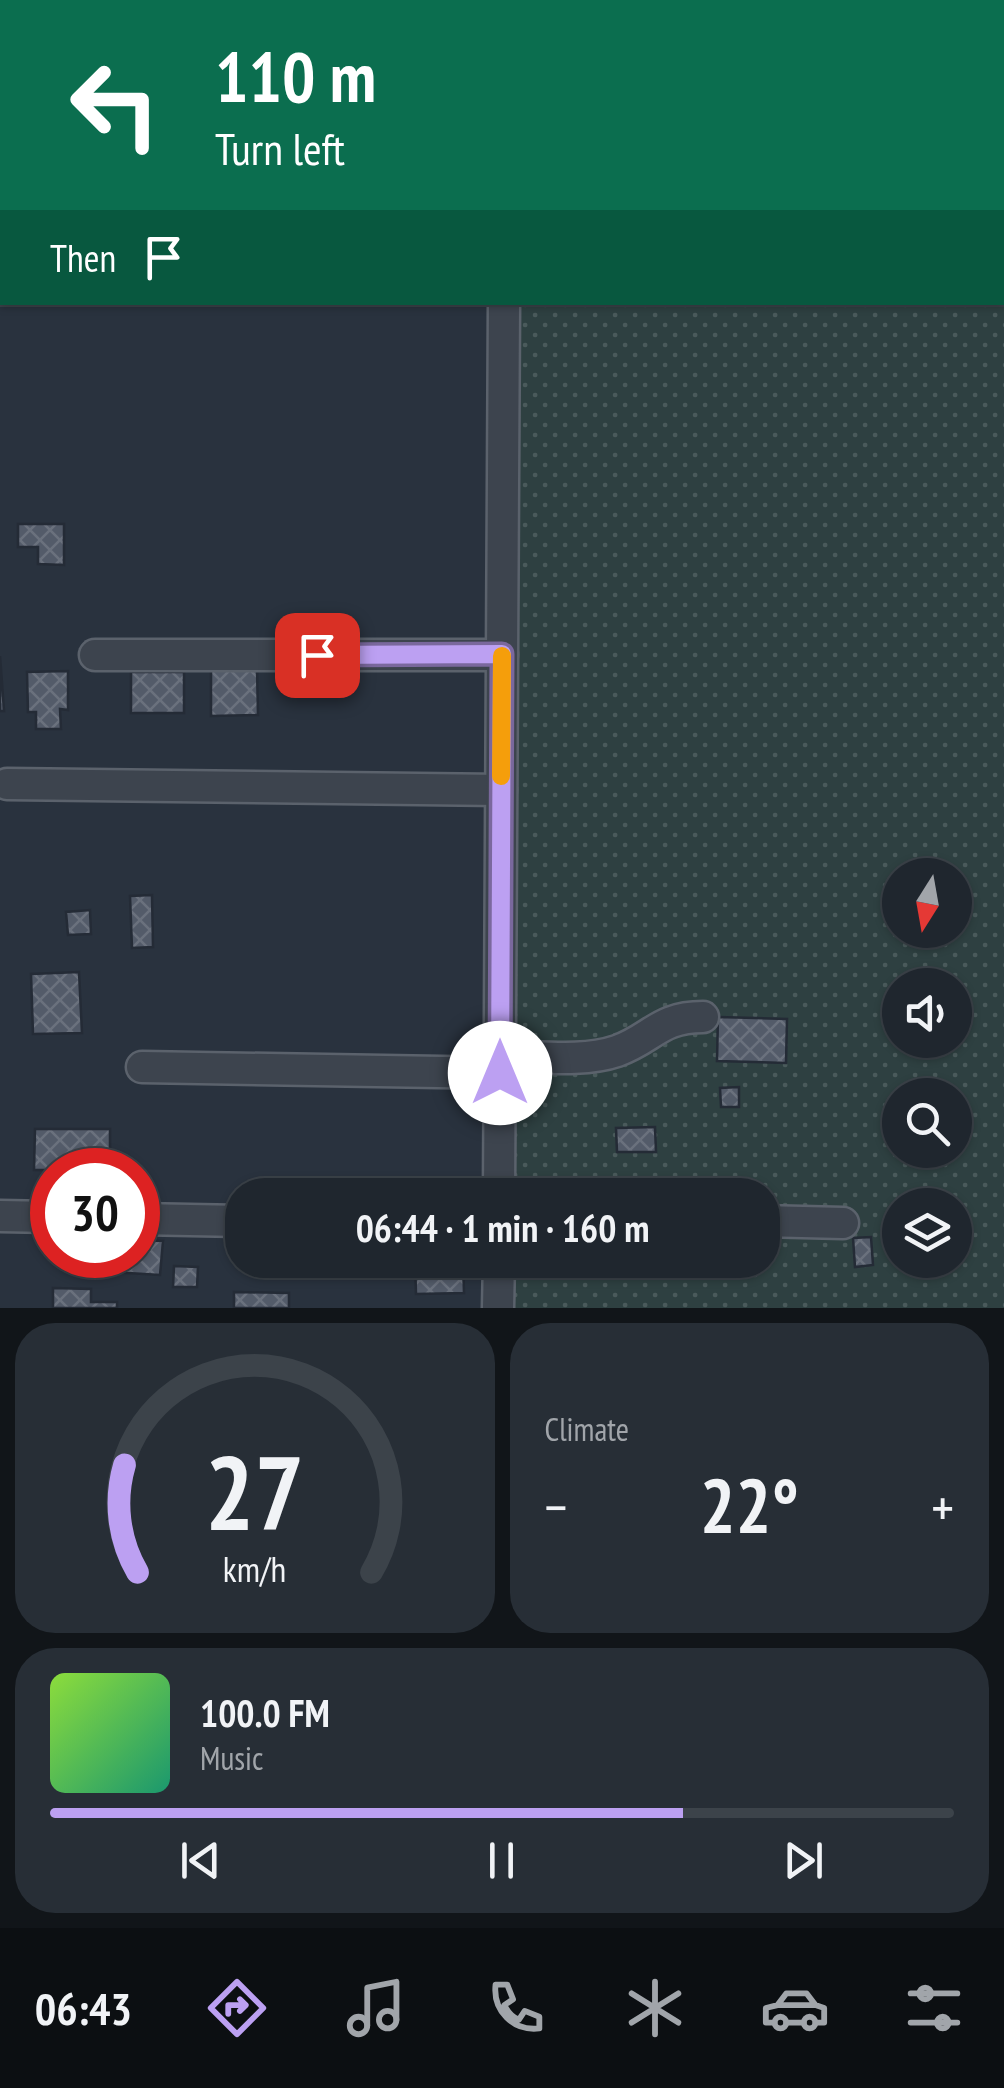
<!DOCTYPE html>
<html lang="en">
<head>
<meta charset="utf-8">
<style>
	body { margin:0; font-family:"PT Sans Narrow",sans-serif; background:#272e36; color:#f1f3f6; height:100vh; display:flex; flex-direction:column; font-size:38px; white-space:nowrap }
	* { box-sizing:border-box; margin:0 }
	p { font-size:32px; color:#a1a5aa }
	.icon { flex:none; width:55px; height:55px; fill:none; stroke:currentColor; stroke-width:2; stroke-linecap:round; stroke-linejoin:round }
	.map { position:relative; height:1308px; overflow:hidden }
	.side { display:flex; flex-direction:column; gap:15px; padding:15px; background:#111519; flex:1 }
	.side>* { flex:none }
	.hud { position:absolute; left:0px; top:0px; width:1005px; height:305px; box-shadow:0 2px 8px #0004,0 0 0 2px #3c434a; background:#0b6e4f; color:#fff; overflow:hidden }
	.needle { width:65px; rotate:191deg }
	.fabs { position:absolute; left:882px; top:858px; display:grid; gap:20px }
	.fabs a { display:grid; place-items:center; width:90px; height:90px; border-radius:50%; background:#1f262e; box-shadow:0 2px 8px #0004,0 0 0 2px #3c434a; font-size:50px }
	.speed { position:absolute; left:30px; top:1148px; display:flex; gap:20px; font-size:50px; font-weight:700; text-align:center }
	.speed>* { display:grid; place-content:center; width:130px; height:130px; border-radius:50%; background:#1f262e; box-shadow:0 2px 8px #0004,0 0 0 2px #3c434a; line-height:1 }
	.speed .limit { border:15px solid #d22; background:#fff; color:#111 }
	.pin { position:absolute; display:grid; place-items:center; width:85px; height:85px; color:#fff; margin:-42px; border-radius:20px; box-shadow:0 5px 15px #0006 }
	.me { position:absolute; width:110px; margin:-55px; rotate:0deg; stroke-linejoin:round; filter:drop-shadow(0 0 8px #0008) }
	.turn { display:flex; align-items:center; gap:35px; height:210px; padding:0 50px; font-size:45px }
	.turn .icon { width:130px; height:130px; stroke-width:2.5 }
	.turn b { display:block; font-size:70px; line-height:85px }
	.then { display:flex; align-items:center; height:95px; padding:0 50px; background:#0003; gap:20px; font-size:38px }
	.big { font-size:75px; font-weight:700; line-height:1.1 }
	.side .tile { flex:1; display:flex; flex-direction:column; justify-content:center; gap:15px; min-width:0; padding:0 35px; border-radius:40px; background:#272e36 }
	.side .dial { align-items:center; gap:0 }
	.dial svg { height:260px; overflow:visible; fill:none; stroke:#3c434a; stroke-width:7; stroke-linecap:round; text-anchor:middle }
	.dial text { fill:#f1f3f6; stroke:none }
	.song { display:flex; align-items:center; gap:30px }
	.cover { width:120px; height:120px; border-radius:15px; background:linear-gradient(135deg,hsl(90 70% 55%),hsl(160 70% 35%)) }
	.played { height:10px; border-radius:5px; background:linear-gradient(90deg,#bca0f2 70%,#3c434a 70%) }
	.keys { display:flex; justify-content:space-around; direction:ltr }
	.heat { display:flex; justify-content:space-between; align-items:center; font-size:55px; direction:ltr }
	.side .tiles { flex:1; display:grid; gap:15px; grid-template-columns:1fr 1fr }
	.tile:last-child { grid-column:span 2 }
	.trip { position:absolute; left:225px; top:1178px; width:555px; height:100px; border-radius:40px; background:#1f262e; box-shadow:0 2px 8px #0004,0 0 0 2px #3c434a; font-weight:700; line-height:100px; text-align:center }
	.tabs { display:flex; height:160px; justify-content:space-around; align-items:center; background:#0c0f12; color:#a1a5aa }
	.tabs .icon { width:70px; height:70px }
	.tabs .current { color:#bca0f2 }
	.tabs b { font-size:45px; color:#f1f3f6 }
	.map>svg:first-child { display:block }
	.grass { fill:url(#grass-dots); fill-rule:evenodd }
	.building { fill:url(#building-cross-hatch); stroke:#242b36; stroke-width:2.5 }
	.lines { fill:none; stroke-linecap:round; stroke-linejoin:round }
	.minor-casing { stroke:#5b626c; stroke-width:35 }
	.minor { stroke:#3d444e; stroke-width:30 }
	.route-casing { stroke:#7a689d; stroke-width:25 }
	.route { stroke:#bca0f2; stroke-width:18 }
	.slow { stroke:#f59e0b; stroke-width:18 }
</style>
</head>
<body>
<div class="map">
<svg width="1004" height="1308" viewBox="0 0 1004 1308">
	<defs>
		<pattern id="grass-dots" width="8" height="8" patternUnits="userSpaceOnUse" patternTransform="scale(2.5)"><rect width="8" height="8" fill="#2e4041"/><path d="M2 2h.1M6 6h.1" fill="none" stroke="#4a5a5b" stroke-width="1.8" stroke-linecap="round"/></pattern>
		<pattern id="building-cross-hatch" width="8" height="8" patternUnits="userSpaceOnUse" patternTransform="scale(2.5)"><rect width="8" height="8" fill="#535b69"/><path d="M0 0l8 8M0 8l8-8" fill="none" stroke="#6a717d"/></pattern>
	</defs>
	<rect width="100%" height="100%" fill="#29323e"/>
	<path class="grass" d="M506,0H1004V1308H498L499,1260H762V1195H499L504,303L1002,302V2ZM900,875H955V930H900ZM900,985H955V1040H900ZM900,1095H955V1150H900ZM900,1205H955V1260H900Z"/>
	<g class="building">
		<polygon points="18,524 64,524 64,565 38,564 38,547 18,547"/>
		<polygon points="0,656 4,711 0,711"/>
		<polygon points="211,669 257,669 258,715 211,716"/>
		<polygon points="68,671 68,710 60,709 61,729 36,729 36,712 28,712 27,672"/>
		<rect x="131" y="672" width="53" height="41"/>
		<polygon points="152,895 153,947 132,948 130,896"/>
		<polygon points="90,910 91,934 68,935 66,912"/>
		<polygon points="79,972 82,1033 33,1034 31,974"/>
		<polygon points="718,1017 787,1019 786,1063 717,1061"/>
		<polygon points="739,1087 739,1107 721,1107 720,1088"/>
		<polygon points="655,1127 656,1152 617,1152 616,1128"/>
		<polygon points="35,1129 110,1129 110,1170 34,1170"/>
		<polygon points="871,1237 873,1265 855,1267 853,1238"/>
		<polygon points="138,1240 163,1241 160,1275 112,1272 113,1255 138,1255"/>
		<rect x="249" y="1260" width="67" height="15"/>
		<polygon points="415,1260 463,1260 464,1293 416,1294"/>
		<polygon points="174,1266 198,1267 197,1287 173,1287"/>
		<polygon points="53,1288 91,1289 91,1302 117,1302 117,1308 53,1308"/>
		<polygon points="234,1292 289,1293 289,1308 234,1308"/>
	</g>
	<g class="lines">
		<defs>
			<g id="minor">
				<polyline points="506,2 506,0"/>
				<polyline points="95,655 502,655"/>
				<polyline points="7,784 501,790"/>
				<path d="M500,1056C537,1056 582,1063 617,1051C653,1038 659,1017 703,1017"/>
				<polyline points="142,1067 500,1073"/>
				<polyline points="499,1195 504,302"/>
				<polyline points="0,1216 52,1217"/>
				<polyline points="138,1219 242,1221"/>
				<polyline points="762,1221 843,1223"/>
				<polyline points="498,1308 499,1260"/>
			</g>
		</defs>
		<use href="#minor" class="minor-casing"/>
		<use href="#minor" class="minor"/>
	</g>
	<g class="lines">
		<defs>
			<polyline id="route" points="317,655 502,654 500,1073"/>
		</defs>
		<use href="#route" class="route-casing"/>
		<use href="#route" class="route"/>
		<polyline class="slow" points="501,776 502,656"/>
	</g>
</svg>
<div class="fabs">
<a><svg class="needle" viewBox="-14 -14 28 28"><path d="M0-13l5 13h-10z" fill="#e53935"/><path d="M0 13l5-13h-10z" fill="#a1a5aa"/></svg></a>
<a><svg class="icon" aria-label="sound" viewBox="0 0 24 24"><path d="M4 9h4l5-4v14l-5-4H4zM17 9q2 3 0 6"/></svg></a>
<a><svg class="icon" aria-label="search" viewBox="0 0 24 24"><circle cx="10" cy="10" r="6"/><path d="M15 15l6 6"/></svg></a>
<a><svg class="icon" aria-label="layers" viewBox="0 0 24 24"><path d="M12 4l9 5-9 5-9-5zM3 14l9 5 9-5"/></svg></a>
</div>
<div class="speed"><div class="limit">30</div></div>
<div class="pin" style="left:317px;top:655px;background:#d93025"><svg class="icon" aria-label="arrive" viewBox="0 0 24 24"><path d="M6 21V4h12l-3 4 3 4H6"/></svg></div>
<svg class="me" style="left:500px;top:1073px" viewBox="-20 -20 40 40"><circle r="19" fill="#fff"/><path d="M0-13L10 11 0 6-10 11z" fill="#bca0f2"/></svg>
<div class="trip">06:44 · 1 min · 160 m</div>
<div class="hud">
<div class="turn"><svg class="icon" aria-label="left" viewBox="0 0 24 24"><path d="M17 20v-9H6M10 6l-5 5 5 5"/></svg><div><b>110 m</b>Turn left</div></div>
<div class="then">Then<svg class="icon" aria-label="arrive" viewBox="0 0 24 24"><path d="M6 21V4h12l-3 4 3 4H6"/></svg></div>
</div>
</div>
<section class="side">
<div class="tiles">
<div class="tile dial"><svg viewBox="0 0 100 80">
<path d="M14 69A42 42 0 1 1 86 69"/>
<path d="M14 69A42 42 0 0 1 10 36" stroke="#bca0f2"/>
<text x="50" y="56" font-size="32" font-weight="700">27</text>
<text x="50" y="72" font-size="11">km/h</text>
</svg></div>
<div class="tile"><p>Climate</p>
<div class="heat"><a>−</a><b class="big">22°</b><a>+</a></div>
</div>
<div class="tile">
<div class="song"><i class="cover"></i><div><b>100.0 FM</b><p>Music</p></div></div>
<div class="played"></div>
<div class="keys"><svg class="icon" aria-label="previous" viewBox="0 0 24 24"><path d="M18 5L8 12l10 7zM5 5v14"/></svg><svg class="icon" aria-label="pause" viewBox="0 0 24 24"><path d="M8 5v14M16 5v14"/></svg><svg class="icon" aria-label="next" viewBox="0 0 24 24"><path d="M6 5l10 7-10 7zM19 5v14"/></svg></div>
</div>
</div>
</section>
<nav class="tabs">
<b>06:43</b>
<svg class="icon current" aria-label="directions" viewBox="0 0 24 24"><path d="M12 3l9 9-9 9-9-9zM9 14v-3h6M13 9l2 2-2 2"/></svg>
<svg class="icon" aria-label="music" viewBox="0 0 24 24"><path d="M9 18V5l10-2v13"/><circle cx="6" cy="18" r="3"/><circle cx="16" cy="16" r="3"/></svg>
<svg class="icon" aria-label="phone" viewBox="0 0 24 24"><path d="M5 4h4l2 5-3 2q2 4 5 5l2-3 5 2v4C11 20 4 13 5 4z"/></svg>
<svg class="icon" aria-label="climate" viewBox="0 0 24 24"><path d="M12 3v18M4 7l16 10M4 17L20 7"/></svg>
<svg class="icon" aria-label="car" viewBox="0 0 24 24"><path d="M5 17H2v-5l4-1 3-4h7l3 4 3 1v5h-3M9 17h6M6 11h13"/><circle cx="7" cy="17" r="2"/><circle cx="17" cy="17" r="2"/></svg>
<svg class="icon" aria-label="filters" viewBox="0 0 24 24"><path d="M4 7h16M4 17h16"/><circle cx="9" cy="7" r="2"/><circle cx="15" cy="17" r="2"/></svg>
</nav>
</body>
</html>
